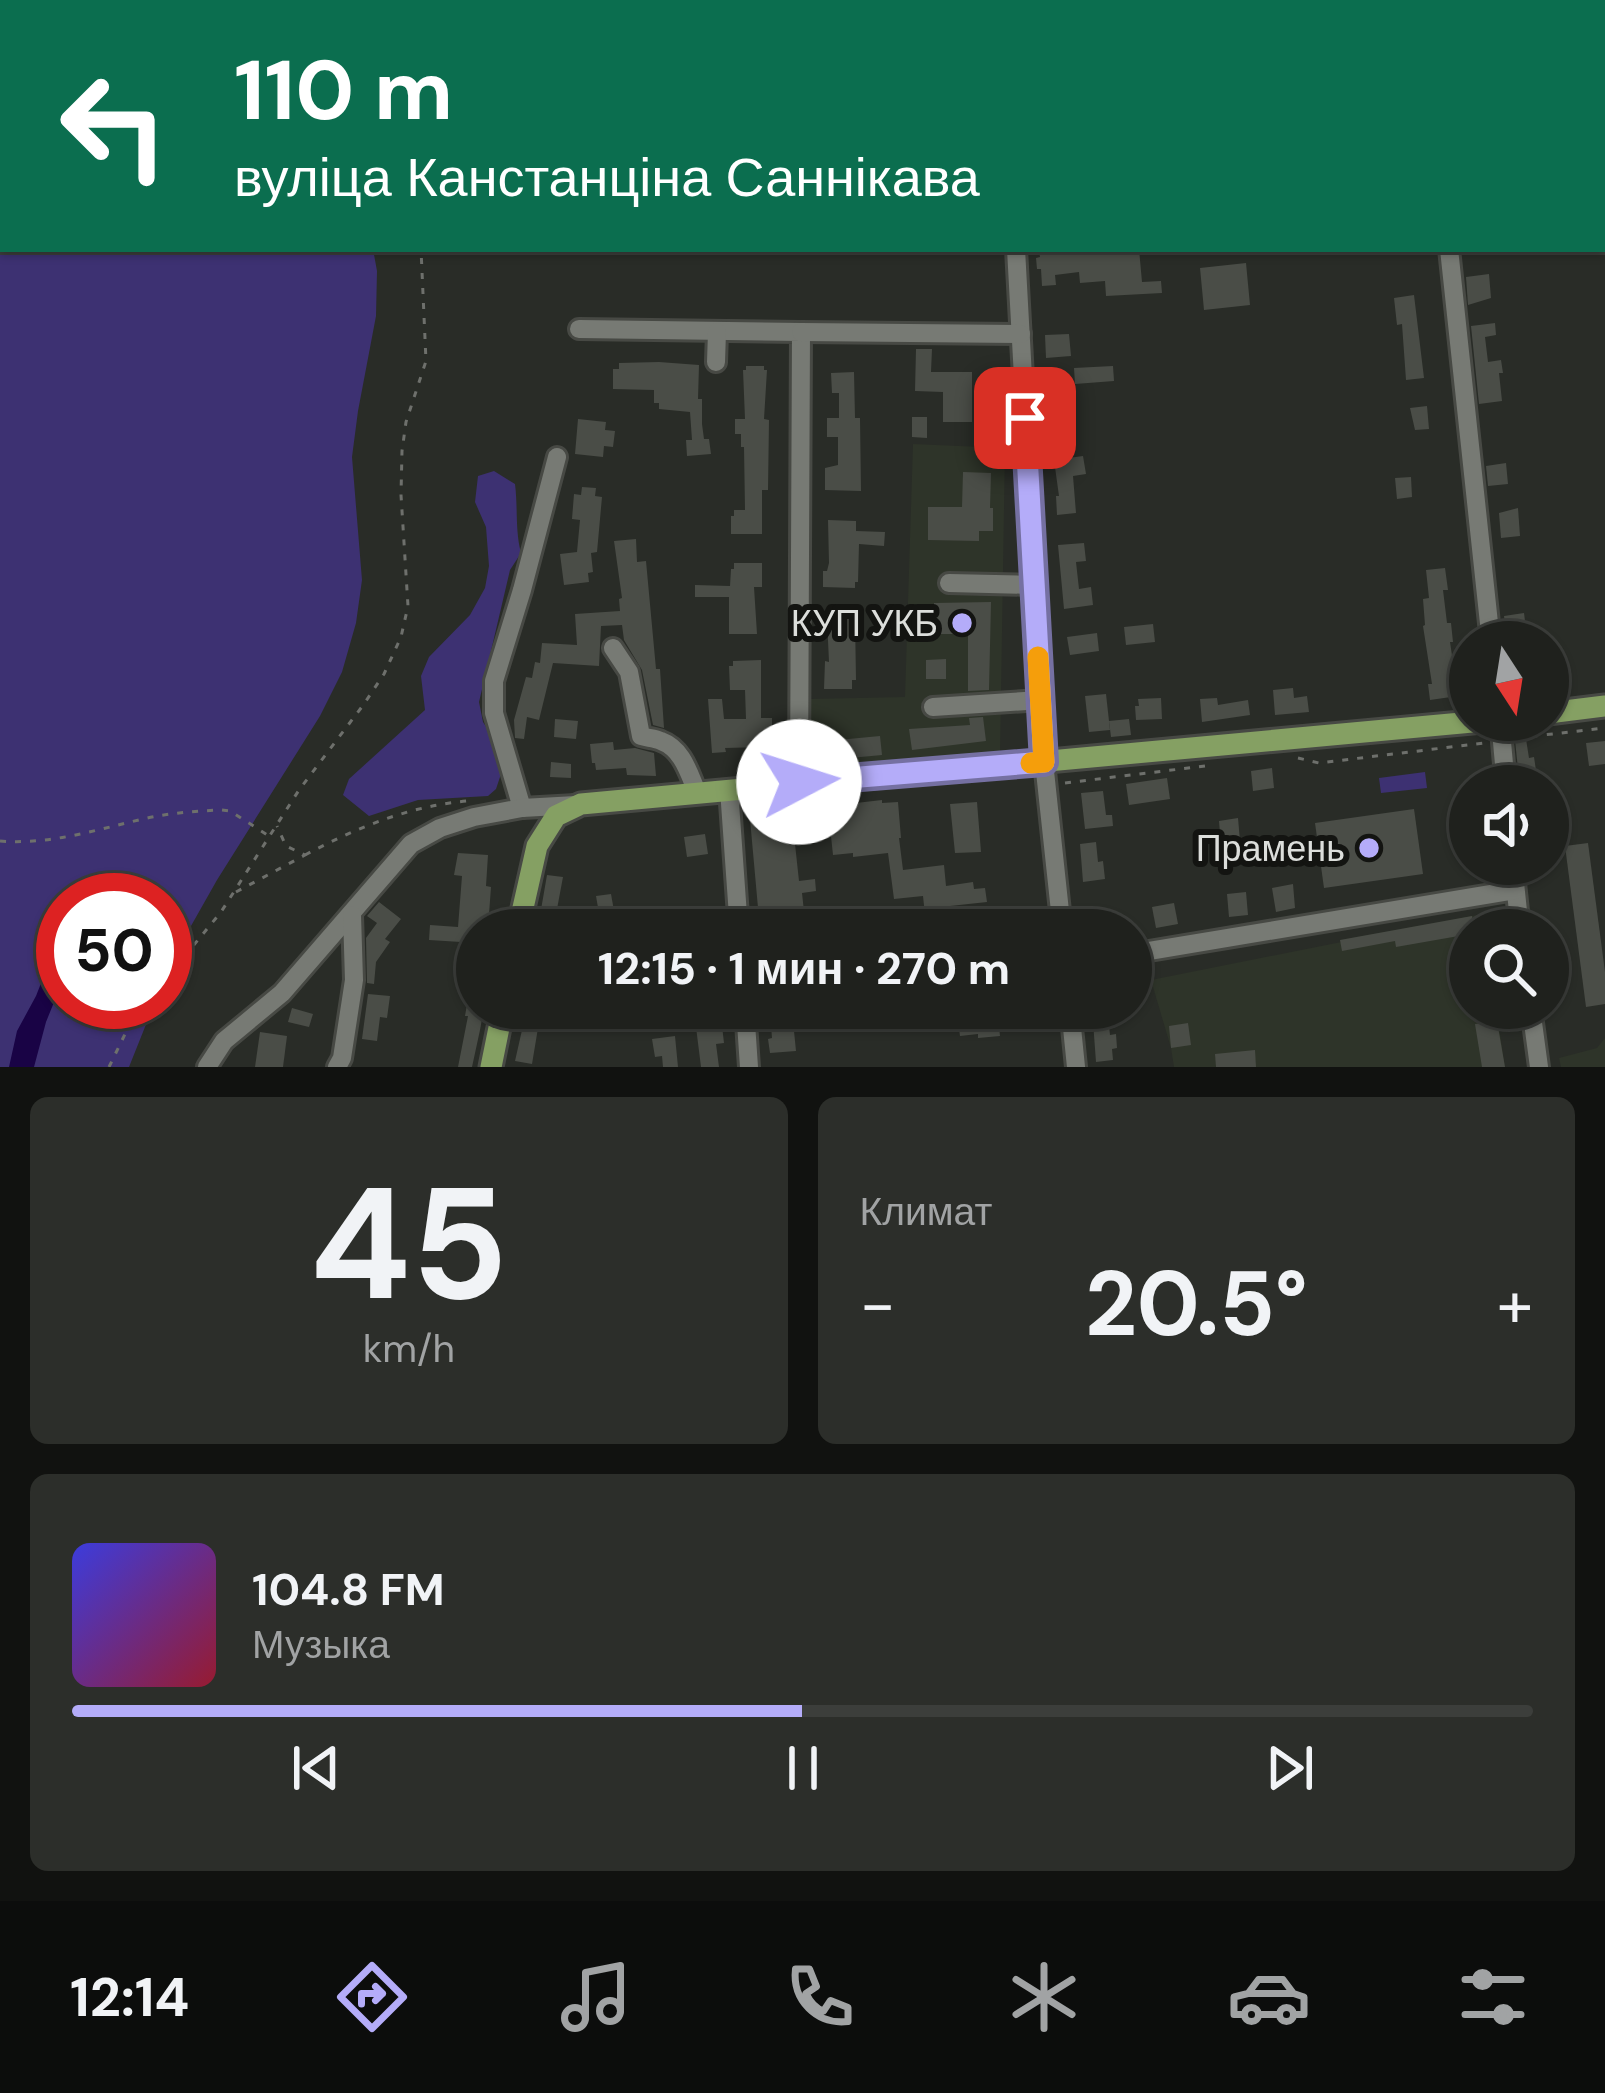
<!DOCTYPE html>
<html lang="ru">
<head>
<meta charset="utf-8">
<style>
	body { margin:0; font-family:"DM Sans",sans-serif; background:#2c2e2a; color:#f1f3f6; height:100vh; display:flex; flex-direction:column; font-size:45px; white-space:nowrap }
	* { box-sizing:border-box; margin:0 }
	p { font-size:39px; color:#a1a3a4 }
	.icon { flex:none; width:66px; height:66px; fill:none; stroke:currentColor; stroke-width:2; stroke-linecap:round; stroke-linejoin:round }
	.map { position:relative; height:1067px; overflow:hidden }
	.panel { display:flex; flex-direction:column; gap:30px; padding:30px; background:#111210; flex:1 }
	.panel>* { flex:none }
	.guide { position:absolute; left:0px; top:0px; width:1605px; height:252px; box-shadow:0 3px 9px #0004,0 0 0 3px #3c3e3b; background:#0b6e4f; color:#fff; overflow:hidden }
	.needle { width:78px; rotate:168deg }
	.fabs { position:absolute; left:1449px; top:621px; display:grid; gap:24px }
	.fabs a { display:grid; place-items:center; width:120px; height:120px; border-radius:50%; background:#1f211d; box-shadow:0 3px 9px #0004,0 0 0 3px #3c3e3b; font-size:60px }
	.speed { position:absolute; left:36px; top:873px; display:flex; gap:24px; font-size:60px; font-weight:700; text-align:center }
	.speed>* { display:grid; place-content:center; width:156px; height:156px; border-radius:50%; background:#1f211d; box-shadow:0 3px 9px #0004,0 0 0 3px #3c3e3b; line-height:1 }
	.speed .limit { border:18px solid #d22; background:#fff; color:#111 }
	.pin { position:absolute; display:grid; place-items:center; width:102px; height:102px; color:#fff; margin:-51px; border-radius:24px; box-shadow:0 6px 18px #0006 }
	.me { position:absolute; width:132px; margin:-66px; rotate:85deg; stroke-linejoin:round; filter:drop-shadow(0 0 9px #0008) }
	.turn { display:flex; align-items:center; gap:42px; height:252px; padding:0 36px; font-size:54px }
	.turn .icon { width:156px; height:156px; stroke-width:2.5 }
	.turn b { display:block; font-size:84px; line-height:102px }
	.big { font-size:90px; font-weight:700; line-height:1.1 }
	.panel .card { flex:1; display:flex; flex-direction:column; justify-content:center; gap:18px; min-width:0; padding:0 42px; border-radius:18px; background:#2c2e2a }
	.panel .dial { align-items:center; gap:0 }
	.dial b { font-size:156px; line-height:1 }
	.song { display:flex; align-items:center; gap:36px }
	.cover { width:144px; height:144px; border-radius:18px; background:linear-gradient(135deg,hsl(240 70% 55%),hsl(350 70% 35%)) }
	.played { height:12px; border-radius:6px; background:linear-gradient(90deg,#b4acf9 50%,#3c3e3b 50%) }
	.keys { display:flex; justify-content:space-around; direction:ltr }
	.heat { display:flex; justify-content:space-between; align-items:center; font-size:66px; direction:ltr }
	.panel .tiles { flex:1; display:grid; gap:30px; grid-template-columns:1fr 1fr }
	.card:last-child { grid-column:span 2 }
	.trip { position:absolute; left:456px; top:909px; width:696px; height:120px; border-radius:60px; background:#1f211d; box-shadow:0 3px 9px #0004,0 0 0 3px #3c3e3b; font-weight:700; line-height:120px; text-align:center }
	.menu { display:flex; height:192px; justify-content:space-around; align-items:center; background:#0c0d0c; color:#a1a3a4 }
	.menu .icon { width:84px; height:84px }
	.menu .on { color:#b4acf9 }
	.menu b { font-size:54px; color:#f1f3f6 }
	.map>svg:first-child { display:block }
	.built { fill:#2e3429 }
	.green { fill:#3d3172 }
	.water { fill:#190345 }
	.building { fill:#4a4d47 }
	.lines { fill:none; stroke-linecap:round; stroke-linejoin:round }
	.minor-casing { stroke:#474944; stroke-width:24 }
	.major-casing { stroke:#474944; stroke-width:27 }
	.path { stroke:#6e706c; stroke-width:3; stroke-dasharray:6 9; stroke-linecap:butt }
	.minor { stroke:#777a74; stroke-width:18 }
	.major { stroke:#85a063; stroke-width:21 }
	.route-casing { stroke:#7570a2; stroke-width:30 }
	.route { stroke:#b4acf9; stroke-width:21 }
	.slow { stroke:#f59e0b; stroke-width:21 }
	.poi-dot { fill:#b4acf9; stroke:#131411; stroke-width:4.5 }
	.labels { text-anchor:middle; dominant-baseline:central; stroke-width:12; stroke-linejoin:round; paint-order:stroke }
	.poi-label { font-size:36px; fill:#dcdedb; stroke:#131411; text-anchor:end }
</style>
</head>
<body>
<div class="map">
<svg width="1605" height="1067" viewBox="0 0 1605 1067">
	<rect width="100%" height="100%" fill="#292c27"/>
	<g class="built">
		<polygon points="913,444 1005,448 1000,756 811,770 810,699 905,697"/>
		<polygon points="1482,914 1484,930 1470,930 1470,1008 1496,1008 1505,1067 1174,1067 1171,1048 1151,980"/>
		<polygon points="1605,1038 1605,1067 1561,1067 1559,1058 1597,1048"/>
	</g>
	<g class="green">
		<polygon points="0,0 357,0 356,3 3,3 3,249 373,249 377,271 376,316 358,411 352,457 362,580 356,623 342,672 320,716 217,880 174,956 165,977 165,900 63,900 63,1002 155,1002 129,1067 0,1067"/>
		<path d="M494,471L515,484C518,508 515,530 521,553L510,570L479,702L483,722L496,742L502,771L496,789L488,796L418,800L369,816L343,795L349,779L425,710L421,676L429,657L470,615L485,588L489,566L486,527L475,502L478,476Z"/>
		<polygon points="1425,772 1427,788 1381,793 1379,778"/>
	</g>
	<polygon class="water" points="63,940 63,980 46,1022 34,1067 9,1067 17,1031 36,996 49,963"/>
	<g class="building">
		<polygon points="1064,249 1139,249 1142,282 1161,281 1162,293 1106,296 1105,281 1080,283 1079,272 1055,275 1056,285 1042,286 1041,269 1037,269 1036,258 1040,257 1039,251"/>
		<polygon points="1246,263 1250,305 1204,310 1200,268"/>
		<polygon points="1489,274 1491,298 1468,305 1466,277"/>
		<polygon points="1414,295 1424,378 1406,380 1402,324 1397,325 1394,298"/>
		<polygon points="1495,323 1496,335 1485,337 1488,362 1501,360 1503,373 1499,373 1502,401 1479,404 1471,326"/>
		<polygon points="1069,334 1071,356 1046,358 1045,335"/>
		<polygon points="916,349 932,349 931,372 972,372 972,422 943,422 943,392 915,391"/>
		<polygon points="659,362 699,365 698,399 702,399 702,424 704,439 709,439 711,454 687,456 686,440 692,440 690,412 659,409 659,403 654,403 654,390 613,389 613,369 619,369 619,363"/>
		<polygon points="746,366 764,366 764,370 767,370 764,419 769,420 768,490 762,490 762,534 731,534 731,516 734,516 734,510 745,510 744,447 741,447 741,434 735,434 735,419 745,419 743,370 746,370"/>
		<polygon points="1113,366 1114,381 1075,384 1074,368"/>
		<polygon points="854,372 855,418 860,418 861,491 825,490 825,468 838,465 838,437 827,437 827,418 839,418 839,393 832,393 831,373"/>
		<polygon points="1427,406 1429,429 1415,430 1410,408"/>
		<polygon points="1074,410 1076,432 1053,433 1052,417 1060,416 1060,411"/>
		<polygon points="912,417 927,417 927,438 912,437"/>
		<polygon points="578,419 606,422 605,430 615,431 613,447 604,446 603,457 575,454"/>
		<polygon points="1083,456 1086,474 1073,476 1076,513 1057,515 1056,496 1059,496 1054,460"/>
		<polygon points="1506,463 1508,484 1488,486 1486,466"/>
		<polygon points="963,472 991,473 990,508 993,508 993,531 979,531 979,541 928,540 928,507 962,507"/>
		<polygon points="1411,477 1412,497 1397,499 1395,478"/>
		<polygon points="582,487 596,488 595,496 602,497 597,552 591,553 593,572 588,573 589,582 564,585 560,554 577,552 580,520 572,519 574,494 581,495"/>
		<polygon points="1518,508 1520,536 1501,538 1499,513"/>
		<polygon points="828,520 856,521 856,531 885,532 884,546 859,544 858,582 855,582 855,588 823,587 823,571 827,571 829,563"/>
		<polygon points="636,539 637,562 646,561 656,669 660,669 664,728 653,725 642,670 624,640 622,625 601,626 599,666 553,663 539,720 527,717 524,739 515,738 514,720 526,677 532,678 535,662 540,663 542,643 577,645 575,614 620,611 619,599 622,598 614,541"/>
		<polygon points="1084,543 1086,561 1076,562 1079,589 1091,587 1093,605 1064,609 1058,545"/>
		<polygon points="734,563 762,563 762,587 754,587 757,634 729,634 729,597 695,597 695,585 730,586 731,569 734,569"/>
		<polygon points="1445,568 1448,590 1443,590 1447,623 1451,623 1453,642 1450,642 1458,696 1430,700 1428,684 1432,684 1423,626 1425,625 1423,599 1429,598 1426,570"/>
		<polygon points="991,602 989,690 968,691 968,634 929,634 929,613 934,613 934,603"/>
		<polygon points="1524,613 1527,637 1507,640 1504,616"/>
		<polygon points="827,619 855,619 856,680 852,680 852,689 824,689 825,661 829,662"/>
		<polygon points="1153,624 1155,642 1126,645 1124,627"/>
		<polygon points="1097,633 1099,651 1070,655 1067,637"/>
		<polygon points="946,659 946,679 926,679 926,660"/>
		<polygon points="761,660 761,718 772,718 772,732 766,732 766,747 725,748 726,752 712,753 708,699 722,699 724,719 746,719 745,690 730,690 729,666 733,666 733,661"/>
		<polygon points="1293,688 1294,698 1307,696 1309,712 1275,715 1273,690"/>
		<polygon points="1106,694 1110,730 1089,732 1085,696"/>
		<polygon points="1161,698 1162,719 1136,720 1135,706 1139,706 1138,699"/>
		<polygon points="1217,698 1218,705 1248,700 1250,715 1202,722 1200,699"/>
		<polygon points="983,717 986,741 912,750 909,729 970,725 969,718"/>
		<polygon points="555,719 578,721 576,739 554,737"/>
		<polygon points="1129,719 1131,735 1111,737 1109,721"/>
		<polygon points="880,736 882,755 818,761 817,742"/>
		<polygon points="1526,739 1529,758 1534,757 1537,777 1519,779 1515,740"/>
		<polygon points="1605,741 1605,764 1589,766 1586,743"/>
		<polygon points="613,742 614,750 635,748 654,753 656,776 627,775 626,768 596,770 595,763 592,763 590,744"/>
		<polygon points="551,762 571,764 571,778 550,777"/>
		<polygon points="1272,768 1274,788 1253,791 1251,771"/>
		<polygon points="1167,778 1170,799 1129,805 1126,784"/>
		<polygon points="1103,791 1106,815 1112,815 1113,826 1085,829 1081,793"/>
		<polygon points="882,800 882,803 898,802 901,838 899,838 903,870 944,865 946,886 973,882 974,889 985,888 987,902 950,906 951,913 925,915 923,896 894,899 888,853 853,857 853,853 833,855 828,808 856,807 856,803"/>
		<polygon points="977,802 981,852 955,853 950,804"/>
		<polygon points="807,807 808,844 795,844 799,881 815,879 816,891 802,893 806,930 760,930 750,819 755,818 754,814"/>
		<polygon points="1414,809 1423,874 1324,888 1315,823"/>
		<polygon points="1238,818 1240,841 1221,845 1219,821"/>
		<polygon points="705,834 708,854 687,857 684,837"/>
		<polygon points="1096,842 1098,862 1103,861 1105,879 1083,882 1080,844"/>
		<polygon points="1588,843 1605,972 1605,1004 1586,1007 1565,846"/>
		<polygon points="458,853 488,855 486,886 491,887 488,928 477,927 477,943 429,940 430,925 458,927 462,876 454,875"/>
		<polygon points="547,875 563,877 557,909 564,910 563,916 568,917 565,930 538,927"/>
		<polygon points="1293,884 1295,908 1276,912 1272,888"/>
		<polygon points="1246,892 1248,915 1229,917 1227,894"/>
		<polygon points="611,894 616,922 601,925 596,896"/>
		<polygon points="379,902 401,919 385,939 390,942 376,962 374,984 367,983 366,938 377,923 367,916"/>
		<polygon points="1174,903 1178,924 1156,928 1152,907"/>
		<polygon points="1101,908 1104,930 1086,930 1083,914 1086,914 1086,910"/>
		<polygon points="1472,916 1474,930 1470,930 1470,934 1396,947 1395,941 1342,951 1340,940"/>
		<polygon points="471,981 477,982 477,1008 484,1008 480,1030 472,1067 458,1067 468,1016 465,1016"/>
		<polygon points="368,994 390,996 387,1018 380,1017 377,1041 362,1039"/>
		<polygon points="292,1008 313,1014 309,1027 288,1022"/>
		<polygon points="527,1008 551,1010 549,1023 539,1022 532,1064 515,1061"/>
		<polygon points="693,1008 720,1008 724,1043 716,1044 719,1067 701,1067 696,1027 677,1031 674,1015 694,1012"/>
		<polygon points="971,1008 997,1008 1000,1036 978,1038 978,1034 960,1036 957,1014 971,1013"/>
		<polygon points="1092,1008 1107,1008 1110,1035 1116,1034 1117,1048 1112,1049 1113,1060 1096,1062"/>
		<polygon points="792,1011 796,1051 770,1053 768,1039 772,1038 770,1013"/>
		<polygon points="1497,1021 1505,1067 1482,1067 1475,1024"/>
		<polygon points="1188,1023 1191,1045 1171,1048 1169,1026"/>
		<polygon points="260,1032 287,1036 283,1067 255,1067"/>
		<polygon points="675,1036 678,1067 663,1067 662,1056 655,1057 652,1039"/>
		<polygon points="1255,1050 1256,1067 1216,1067 1215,1054"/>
	</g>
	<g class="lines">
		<defs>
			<g id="minor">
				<polyline points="550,0 551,3"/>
				<polyline points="1014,0 1014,3"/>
				<polyline points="1421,0 1422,3"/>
				<polyline points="860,3 890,0"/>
				<polyline points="1602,164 1605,164"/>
				<polyline points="1016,249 1044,762 1062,930"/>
				<polyline points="1449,249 1491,642"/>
				<polyline points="579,329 801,332 799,782"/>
				<polyline points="801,332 1021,334"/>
				<polyline points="716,362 717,332"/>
				<polyline points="949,583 1034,585"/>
				<path d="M613,648L629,672L641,736C647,738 655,738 661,741C683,749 689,774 697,792"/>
				<polyline points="933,707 1041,700"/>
				<polyline points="1500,720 1506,786"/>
				<polyline points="729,789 739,930"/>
				<polyline points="522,808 494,713 494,681 522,590 557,457"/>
				<polyline points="1513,864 1520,930"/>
				<polyline points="1131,954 1515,890"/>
				<polyline points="745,1008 749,1067"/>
				<polyline points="1070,1008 1076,1067"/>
				<polyline points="1531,1008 1539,1067"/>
				<polyline points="207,1067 224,1041 282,993 411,844 440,828 474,817 522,808 576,805"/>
				<polyline points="337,1067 342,1058 354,980 352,915"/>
			</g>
			<g id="major">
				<polyline points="1548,713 1605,706"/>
				<polyline points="518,930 537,846 556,816 581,804 1494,720"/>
				<polyline points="491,1067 503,1008"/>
			</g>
		</defs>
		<use href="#minor" class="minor-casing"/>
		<use href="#major" class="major-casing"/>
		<g class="path">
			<polyline points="388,3 388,0"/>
			<polyline points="1517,738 1605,728"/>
			<polyline points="1298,758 1319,763 1484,743"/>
			<polyline points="1065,783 1205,766"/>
			<path d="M0,841C50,845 95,830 143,819C169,813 195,811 221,810L230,811L269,836"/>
			<path d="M305,855C356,828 409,806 467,801"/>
			<polyline points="236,892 305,855 286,846 277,826"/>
			<polyline points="165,980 221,912 299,790 364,704 384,674 401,637 408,606 401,495 402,451 406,422 426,361 421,249"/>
			<polyline points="109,1067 128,1028 146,1002"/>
		</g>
		<use href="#minor" class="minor"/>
		<use href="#major" class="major"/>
	</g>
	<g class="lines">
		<defs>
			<polyline id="route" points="799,782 1044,762 1025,418"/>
		</defs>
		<use href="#route" class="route-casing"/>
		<use href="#route" class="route"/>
		<polyline class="slow" points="1031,763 1044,762 1038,657"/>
	</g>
	<g class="poi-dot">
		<circle cx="962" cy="623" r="12"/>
		<circle cx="1369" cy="848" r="12"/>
	</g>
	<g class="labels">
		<g class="poi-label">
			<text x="938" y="623">КУП УКБ</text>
			<text x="1345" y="848">Прамень</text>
		</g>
	</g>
</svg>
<div class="fabs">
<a><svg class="needle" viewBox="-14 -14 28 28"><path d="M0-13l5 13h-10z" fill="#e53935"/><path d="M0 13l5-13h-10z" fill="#a1a3a4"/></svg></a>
<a><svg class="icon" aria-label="sound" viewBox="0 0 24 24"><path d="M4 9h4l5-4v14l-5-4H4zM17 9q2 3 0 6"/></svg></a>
<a><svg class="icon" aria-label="search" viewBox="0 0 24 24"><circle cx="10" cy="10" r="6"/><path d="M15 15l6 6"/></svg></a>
</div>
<div class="speed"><div class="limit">50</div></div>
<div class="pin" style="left:1025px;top:418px;background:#d93025"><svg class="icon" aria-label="arrive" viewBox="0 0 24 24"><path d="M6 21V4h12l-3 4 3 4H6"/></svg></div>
<svg class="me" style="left:799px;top:782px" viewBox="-20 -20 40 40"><circle r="19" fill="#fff"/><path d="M0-13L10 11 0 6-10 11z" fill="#b4acf9"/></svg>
<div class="trip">12:15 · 1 мин · 270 m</div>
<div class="guide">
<div class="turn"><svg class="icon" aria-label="left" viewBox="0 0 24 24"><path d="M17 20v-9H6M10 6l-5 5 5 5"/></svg><div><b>110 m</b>вуліца Канстанціна Саннікава</div></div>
</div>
</div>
<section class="panel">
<div class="tiles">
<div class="card dial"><b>45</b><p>km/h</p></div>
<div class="card"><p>Климат</p>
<div class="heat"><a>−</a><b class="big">20.5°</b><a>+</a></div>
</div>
<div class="card">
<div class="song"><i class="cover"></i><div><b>104.8 FM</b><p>Музыка</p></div></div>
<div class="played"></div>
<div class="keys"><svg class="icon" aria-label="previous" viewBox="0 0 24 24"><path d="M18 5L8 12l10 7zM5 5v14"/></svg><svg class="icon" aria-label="pause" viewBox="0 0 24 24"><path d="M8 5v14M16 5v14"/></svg><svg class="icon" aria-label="next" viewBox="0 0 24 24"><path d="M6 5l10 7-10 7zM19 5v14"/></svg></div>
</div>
</div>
</section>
<nav class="menu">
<b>12:14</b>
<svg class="icon on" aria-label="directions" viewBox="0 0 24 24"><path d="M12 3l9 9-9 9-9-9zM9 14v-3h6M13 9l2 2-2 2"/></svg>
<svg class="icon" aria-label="music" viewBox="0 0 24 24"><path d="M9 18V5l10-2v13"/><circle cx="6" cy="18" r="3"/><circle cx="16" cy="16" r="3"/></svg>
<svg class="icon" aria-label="phone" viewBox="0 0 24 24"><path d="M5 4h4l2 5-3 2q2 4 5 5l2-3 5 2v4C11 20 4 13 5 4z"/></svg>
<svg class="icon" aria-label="climate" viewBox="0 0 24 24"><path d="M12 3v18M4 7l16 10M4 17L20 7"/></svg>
<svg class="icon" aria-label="car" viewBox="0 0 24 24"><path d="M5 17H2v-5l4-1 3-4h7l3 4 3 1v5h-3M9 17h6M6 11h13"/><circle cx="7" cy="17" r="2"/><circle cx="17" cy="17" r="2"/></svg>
<svg class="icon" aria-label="filters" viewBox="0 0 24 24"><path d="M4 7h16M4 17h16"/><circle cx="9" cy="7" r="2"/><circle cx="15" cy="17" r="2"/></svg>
</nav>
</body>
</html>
